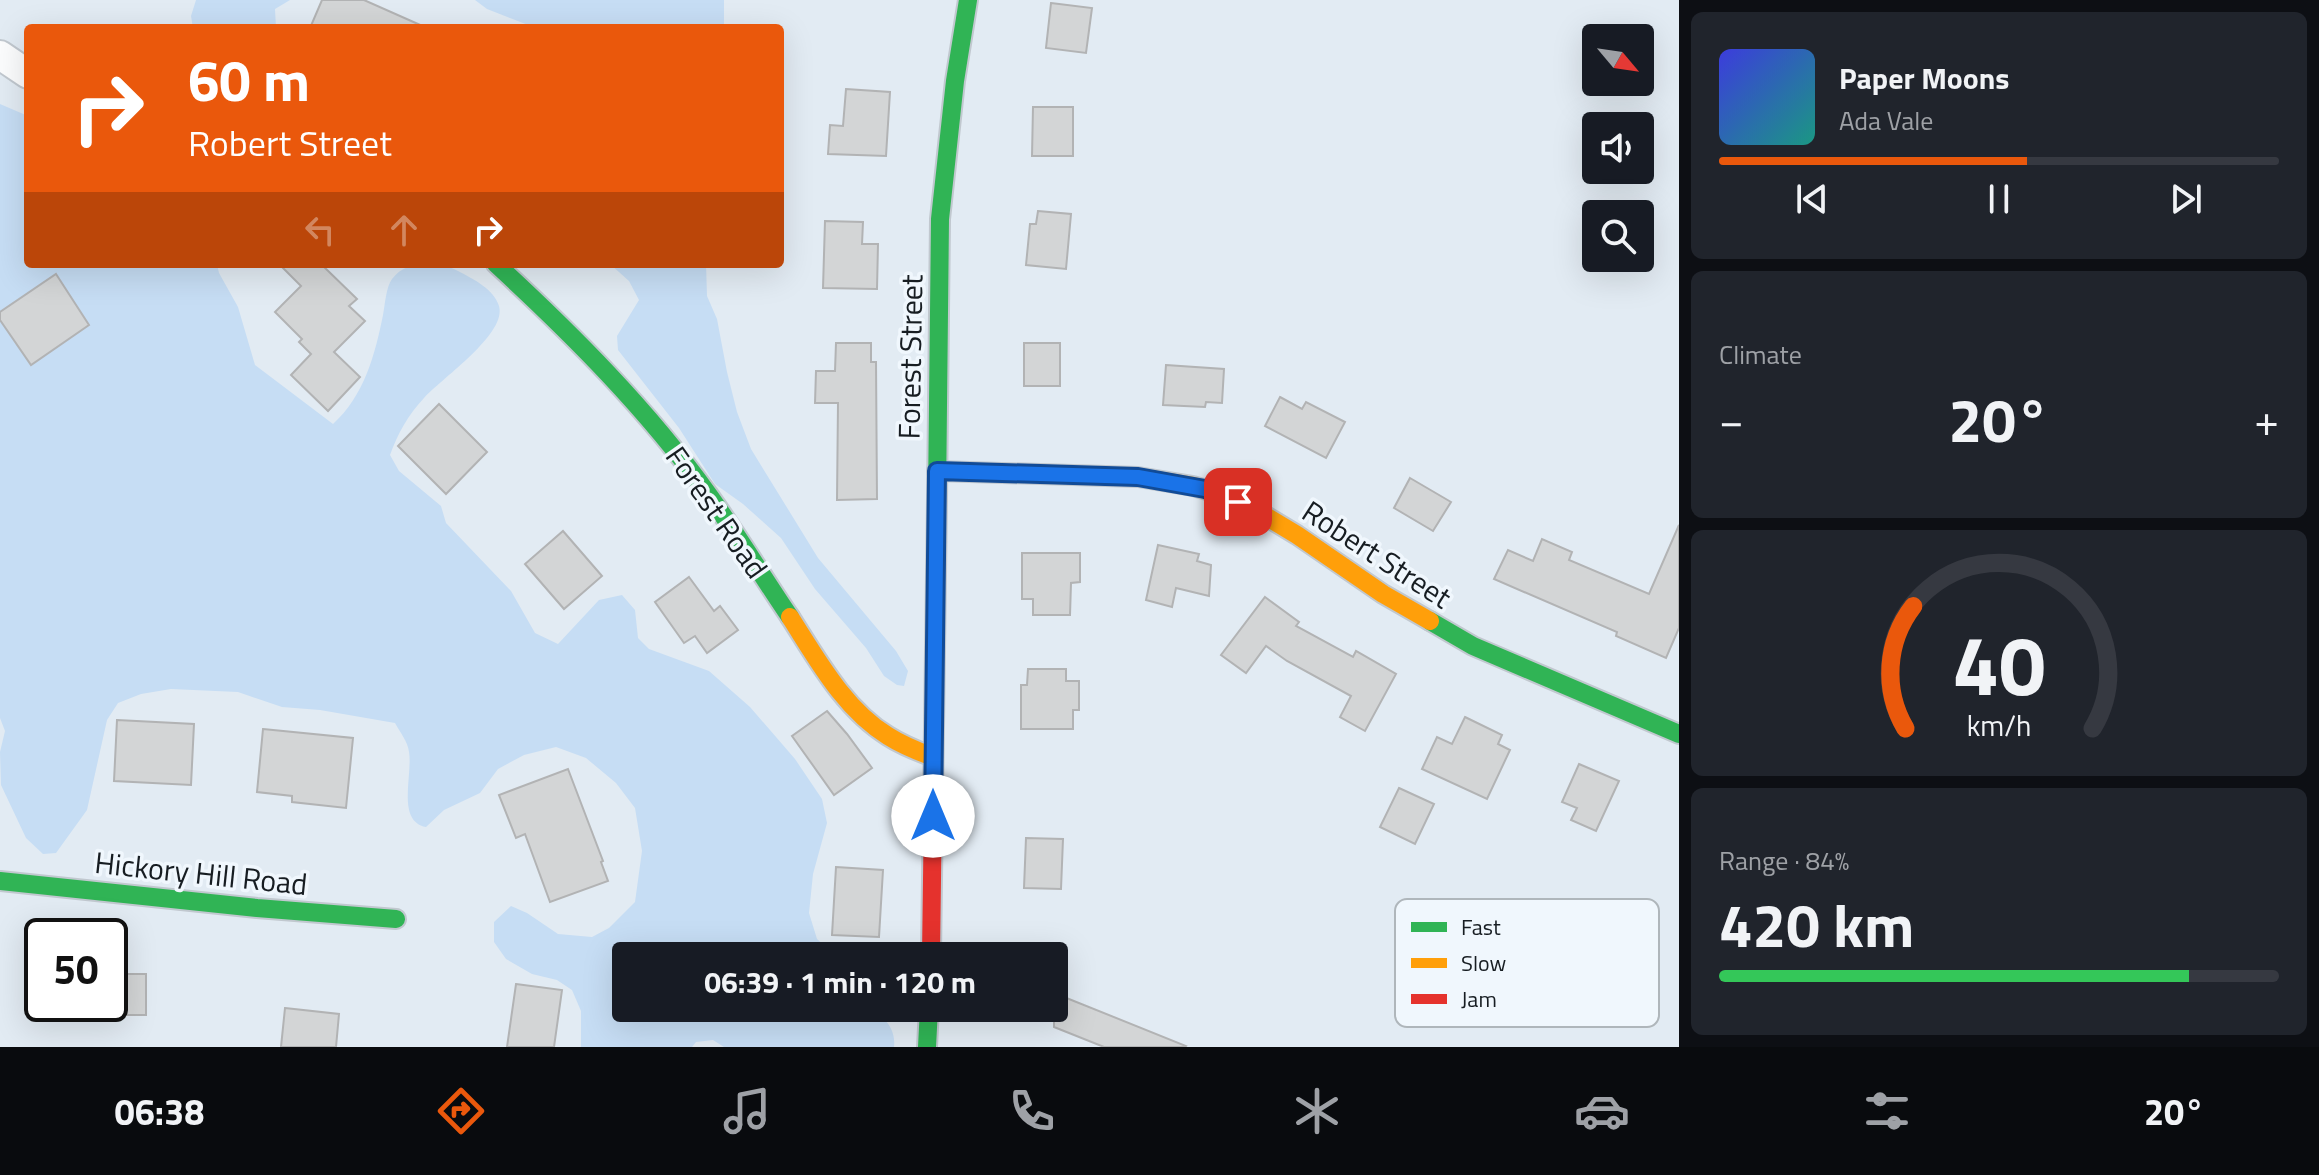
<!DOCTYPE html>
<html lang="en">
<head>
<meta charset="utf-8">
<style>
	body { margin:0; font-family:"Titillium Web",sans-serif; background:#20242c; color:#f1f3f6; height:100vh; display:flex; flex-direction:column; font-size:30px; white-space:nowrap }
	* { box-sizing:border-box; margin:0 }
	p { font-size:26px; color:#9ea1a6 }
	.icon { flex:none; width:44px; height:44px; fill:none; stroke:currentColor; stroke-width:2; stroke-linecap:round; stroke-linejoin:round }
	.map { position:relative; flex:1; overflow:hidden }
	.sheet { display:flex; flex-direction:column; gap:12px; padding:12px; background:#0d0f14; width:640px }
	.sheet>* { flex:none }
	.hud { position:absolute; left:24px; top:24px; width:760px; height:244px; border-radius:8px; box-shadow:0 8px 32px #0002; background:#ea580c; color:#fff; overflow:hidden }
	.needle { width:52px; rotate:119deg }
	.fabs { position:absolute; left:1582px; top:24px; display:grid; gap:16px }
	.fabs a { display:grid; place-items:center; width:72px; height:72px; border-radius:8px; background:#171b24; box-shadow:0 8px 32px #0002; font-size:40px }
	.speed { position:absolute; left:24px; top:918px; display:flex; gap:16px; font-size:40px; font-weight:700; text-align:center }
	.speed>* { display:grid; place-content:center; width:104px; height:104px; border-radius:50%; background:#171b24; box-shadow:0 8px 32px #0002; line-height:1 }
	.speed .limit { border:4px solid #111; border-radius:12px; background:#fff; color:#111 }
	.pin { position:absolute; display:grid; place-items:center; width:68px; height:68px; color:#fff; margin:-34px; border-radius:16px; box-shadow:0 4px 12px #0006 }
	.me { position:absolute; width:88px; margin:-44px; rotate:0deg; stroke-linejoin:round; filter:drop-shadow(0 0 6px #0008) }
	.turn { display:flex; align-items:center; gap:28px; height:168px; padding:0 32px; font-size:36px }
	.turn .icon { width:104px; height:104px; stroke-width:2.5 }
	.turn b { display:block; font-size:56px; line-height:68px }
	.lanes { display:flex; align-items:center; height:76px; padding:0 32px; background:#0003; justify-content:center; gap:40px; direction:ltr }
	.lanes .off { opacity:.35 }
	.big { font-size:60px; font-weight:700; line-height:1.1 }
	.sheet .tile { flex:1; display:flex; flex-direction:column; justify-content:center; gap:12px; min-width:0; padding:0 28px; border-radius:12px; background:#20242c }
	.sheet .dial { align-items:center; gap:0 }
	.dial svg { height:208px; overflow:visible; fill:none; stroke:#363941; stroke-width:7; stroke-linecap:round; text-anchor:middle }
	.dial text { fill:#f1f3f6; stroke:none }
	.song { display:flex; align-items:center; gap:24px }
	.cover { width:96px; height:96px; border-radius:12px; background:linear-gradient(135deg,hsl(240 70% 55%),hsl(170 70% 35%)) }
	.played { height:8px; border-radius:4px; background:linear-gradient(90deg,#ea580c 55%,#363941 55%) }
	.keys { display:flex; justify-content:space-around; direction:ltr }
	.heat { display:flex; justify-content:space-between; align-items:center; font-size:44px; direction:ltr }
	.charge { height:12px; border-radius:6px; background:linear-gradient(90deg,#34c759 84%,#363941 0) }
	.trip { position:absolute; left:612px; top:942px; width:456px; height:80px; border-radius:8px; background:#171b24; box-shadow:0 8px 32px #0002; font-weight:700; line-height:80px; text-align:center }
	.tab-bar { display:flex; height:128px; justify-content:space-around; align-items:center; background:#090b0e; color:#9ea1a6 }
	.tab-bar .icon { width:56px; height:56px }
	.tab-bar .on { color:#ea580c }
	.tab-bar b { font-size:36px; color:#f1f3f6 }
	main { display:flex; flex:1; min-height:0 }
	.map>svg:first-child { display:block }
	.green { fill:#c6ddf4 }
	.building { fill:#d3d5d6; stroke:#b2b3b4; stroke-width:2 }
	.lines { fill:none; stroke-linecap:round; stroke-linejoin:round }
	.street-casing { stroke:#c1c8cf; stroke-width:32 }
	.fast-casing { stroke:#c1c8cf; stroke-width:22 }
	.slow-casing { stroke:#c1c8cf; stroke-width:22 }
	.jam-casing { stroke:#c1c8cf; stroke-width:22 }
	.street { stroke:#fbfcfd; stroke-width:28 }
	.fast { stroke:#30b455; stroke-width:18 }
	.slow { stroke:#ff9f0a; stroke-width:18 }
	.jam { stroke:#e5322d; stroke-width:18 }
	.route-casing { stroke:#114b97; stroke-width:20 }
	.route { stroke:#1a73e8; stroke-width:14 }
	.labels { text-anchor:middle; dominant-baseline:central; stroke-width:7; stroke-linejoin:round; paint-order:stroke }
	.street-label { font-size:30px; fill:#171d22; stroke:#f0f7fd }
	.key { fill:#f0f7fd; stroke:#afb6bb; stroke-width:2 }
	.key-label { font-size:22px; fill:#171d22 }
</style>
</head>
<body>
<main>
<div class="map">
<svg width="1679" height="1047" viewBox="0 0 1679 1047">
	<rect width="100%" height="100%" fill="#e2ebf3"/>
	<g class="green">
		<polygon points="196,0 290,0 275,9 276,28 193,28 191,16"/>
		<polygon points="475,0 724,0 724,28 536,28 487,9"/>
		<path d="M0,104L28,116V264H217L219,273L238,307L255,365L333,424C364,396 375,355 383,315C385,305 386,287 392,279C407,259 437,260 458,271C473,279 494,289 499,306C507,334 442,378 424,398C408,415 398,433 390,455L399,471L441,506L446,523L511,591L535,633L558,644L599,600L622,595L635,610L638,638L649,649L709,671L750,707L795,759L822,799L827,823L813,874L809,913L817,939L836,956H626V1008H872C885,1018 896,1029 894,1047H724L713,1040L696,1042L692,1047H581V1011L572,990L557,980L532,974L506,959L494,942V922L511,906L527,913L558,934L592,937L609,928L635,902L642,851L635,808L616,783L586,758L556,747L524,755L498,769L480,793L444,810L426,827C396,821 413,775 409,752C408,742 400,732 395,723L320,710L282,707L238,692L171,689L141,694L118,703L107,720L87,810L56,853L43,854L26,838L1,785L0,752L5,731L0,718Z"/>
		<polygon points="610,264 706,264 707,296 717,319 727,372 737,412 751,449 818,558 896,651 908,671 904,686 897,685 884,676 866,648 815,589 781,538 743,504 715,484 679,428 618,350 617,336 639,300 629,281"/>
	</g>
	<g class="building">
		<polygon points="322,0 364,0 427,28 310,28"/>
		<polygon points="1051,3 1092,8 1086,53 1046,48"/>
		<polygon points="846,89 890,92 886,156 828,154 830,125 843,126"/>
		<polygon points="1033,107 1073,107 1073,156 1032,156"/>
		<polygon points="1038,211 1071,214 1066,269 1026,265 1030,224 1036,224"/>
		<polygon points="825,221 863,222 862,244 878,244 877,289 823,288"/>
		<polygon points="279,264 321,264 357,299 349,306 365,321 334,352 360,377 328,411 291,375 311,354 299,342 302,339 275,312 301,286"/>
		<polygon points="56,274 89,325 31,365 0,320 0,312"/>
		<polygon points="836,343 871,343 871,362 876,362 877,499 837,500 838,403 815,403 816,371 835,371"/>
		<rect x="1024" y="343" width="36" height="43"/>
		<polygon points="1166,365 1224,369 1222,403 1206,402 1205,407 1163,405"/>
		<polygon points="1280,397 1302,409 1306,402 1345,422 1326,458 1265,426"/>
		<polygon points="439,404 487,452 446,494 398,446"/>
		<polygon points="1410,478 1451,502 1433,531 1394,508"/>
		<polygon points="1679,525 1679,628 1666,658 1616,636 1617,632 1494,579 1508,550 1533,561 1542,539 1572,552 1569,560 1649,594"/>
		<polygon points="563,531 602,576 564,609 525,564"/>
		<polygon points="1158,545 1199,554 1197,561 1211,565 1209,596 1176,588 1172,607 1146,600"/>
		<polygon points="1022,553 1080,553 1080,582 1071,583 1070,615 1033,615 1033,599 1022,599"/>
		<polygon points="689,577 714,611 720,606 738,630 707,653 695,636 684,643 655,602"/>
		<polygon points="1265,597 1299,622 1296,626 1353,657 1356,651 1396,674 1365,731 1340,717 1351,696 1287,661 1266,646 1246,673 1221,655"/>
		<polygon points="1028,669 1066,669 1066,681 1079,681 1079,710 1073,710 1073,729 1021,729 1021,685 1027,685"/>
		<polygon points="827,711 847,734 872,768 834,795 792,736"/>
		<polygon points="1465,717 1502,735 1498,744 1510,750 1487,799 1422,769 1437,737 1452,744"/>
		<polygon points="117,720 194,724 191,785 114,781"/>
		<polygon points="263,729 353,738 346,808 292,802 292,796 257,792"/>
		<polygon points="1579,764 1619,781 1596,831 1571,820 1577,808 1562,802"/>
		<polygon points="568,769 603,861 601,862 608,881 550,902 525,834 516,838 499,795"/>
		<polygon points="1399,788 1434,804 1415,844 1380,827"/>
		<polygon points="1026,838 1063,839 1061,889 1024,888"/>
		<polygon points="836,867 883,870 879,937 832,935"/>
		<rect x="110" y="974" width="36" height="41"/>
		<polygon points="516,984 562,990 554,1047 507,1047"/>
		<polygon points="1054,993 1186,1046 1185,1047 1104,1047 1054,1027"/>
		<polygon points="285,1008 339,1014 336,1047 281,1047"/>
	</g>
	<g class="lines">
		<defs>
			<polyline id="street" points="0,55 28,74"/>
			<g id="fast">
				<path d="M496,264C573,335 647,409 708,494C737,534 762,576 790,617"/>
				<polyline points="937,498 940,219 955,81 968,0"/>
				<polyline points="1430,621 1473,646 1679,734"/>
				<polyline points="0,881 257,908 396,919"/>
				<polyline points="927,1047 929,1008"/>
			</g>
			<g id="slow">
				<polyline points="937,471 1138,477 1193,486 1217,493 1259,512 1297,535 1383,594 1430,621"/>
				<path d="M790,617C817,659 844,709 888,736C902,745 917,751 933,757"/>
			</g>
			<polyline id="jam" points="931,956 937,498"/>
		</defs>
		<use href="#street" class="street-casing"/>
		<use href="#fast" class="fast-casing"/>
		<use href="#slow" class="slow-casing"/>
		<use href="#jam" class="jam-casing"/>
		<use href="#street" class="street"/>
		<use href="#fast" class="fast"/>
		<use href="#slow" class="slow"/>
		<use href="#jam" class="jam"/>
	</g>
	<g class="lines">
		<defs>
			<polyline id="route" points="933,816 937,471 1138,477 1205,489 1238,502"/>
		</defs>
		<use href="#route" class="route-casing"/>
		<use href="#route" class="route"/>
	</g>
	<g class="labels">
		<g class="street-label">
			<text transform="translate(910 357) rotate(-89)">Forest Street</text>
			<text transform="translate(717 512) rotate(55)">Forest Road</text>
			<text transform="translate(1377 554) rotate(33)">Robert Street</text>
			<text transform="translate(201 873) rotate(6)">Hickory Hill Road</text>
		</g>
	</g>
	<rect x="1395" y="899" width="264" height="128" rx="12" class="key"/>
	<rect x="1411" y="922" width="36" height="10" fill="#30b455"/>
	<rect x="1411" y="958" width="36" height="10" fill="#ff9f0a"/>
	<rect x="1411" y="994" width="36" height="10" fill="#e5322d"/>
	<g class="key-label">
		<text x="1461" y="935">Fast</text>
		<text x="1461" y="971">Slow</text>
		<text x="1461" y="1007">Jam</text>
	</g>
</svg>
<div class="fabs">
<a><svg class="needle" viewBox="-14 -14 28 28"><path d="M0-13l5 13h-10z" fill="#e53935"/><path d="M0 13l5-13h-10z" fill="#9ea1a6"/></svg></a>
<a><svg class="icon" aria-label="sound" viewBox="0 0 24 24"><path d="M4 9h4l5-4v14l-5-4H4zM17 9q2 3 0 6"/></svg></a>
<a><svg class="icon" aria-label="search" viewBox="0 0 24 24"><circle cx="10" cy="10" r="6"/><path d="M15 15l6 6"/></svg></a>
</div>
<div class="speed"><div class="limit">50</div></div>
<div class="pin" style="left:1238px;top:502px;background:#d93025"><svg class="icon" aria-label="arrive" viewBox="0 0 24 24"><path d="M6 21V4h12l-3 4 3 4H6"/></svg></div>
<svg class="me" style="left:933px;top:816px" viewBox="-20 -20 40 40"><circle r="19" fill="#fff"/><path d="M0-13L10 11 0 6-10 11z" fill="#1a73e8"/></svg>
<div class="trip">06:39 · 1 min · 120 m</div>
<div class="hud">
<div class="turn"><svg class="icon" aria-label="right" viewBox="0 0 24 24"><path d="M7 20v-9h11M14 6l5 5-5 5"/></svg><div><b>60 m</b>Robert Street</div></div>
<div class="lanes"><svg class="icon off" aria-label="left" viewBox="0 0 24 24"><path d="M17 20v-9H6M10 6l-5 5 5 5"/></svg><svg class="icon off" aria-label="ahead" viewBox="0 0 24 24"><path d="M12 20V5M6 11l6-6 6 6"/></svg><svg class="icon" aria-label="right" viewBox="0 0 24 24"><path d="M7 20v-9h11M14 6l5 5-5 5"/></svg></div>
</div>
</div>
<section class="sheet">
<div class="tile">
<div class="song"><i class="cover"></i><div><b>Paper Moons</b><p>Ada Vale</p></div></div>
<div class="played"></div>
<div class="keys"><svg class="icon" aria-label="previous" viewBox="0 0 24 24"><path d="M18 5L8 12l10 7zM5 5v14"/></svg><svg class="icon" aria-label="pause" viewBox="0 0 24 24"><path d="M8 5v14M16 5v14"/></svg><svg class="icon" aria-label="next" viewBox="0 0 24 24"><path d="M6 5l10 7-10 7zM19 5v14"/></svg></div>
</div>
<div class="tile"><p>Climate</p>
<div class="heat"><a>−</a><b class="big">20°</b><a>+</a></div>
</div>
<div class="tile dial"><svg viewBox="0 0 100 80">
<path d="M14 69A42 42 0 1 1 86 69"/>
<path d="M14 69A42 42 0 0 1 17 22" stroke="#ea580c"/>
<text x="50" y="56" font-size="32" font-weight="700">40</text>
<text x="50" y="72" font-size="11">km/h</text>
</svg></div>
<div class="tile"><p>Range · 84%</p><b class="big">420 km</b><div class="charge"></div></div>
</section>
</main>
<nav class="tab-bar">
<b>06:38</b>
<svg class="icon on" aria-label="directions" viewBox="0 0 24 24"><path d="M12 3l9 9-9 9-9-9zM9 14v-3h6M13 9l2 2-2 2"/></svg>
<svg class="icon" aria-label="music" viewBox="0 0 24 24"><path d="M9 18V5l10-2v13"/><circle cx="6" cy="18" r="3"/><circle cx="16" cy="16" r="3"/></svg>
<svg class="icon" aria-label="phone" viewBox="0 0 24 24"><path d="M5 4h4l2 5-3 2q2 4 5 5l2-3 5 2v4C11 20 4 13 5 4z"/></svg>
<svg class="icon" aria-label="climate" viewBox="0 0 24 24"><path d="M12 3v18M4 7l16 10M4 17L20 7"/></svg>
<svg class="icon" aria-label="car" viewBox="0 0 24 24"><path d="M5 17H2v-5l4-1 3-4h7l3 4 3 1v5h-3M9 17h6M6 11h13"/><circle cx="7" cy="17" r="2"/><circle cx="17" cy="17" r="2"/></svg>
<svg class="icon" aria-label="filters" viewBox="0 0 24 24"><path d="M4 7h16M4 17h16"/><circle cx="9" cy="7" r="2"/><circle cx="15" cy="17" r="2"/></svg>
<b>20°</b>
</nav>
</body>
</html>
